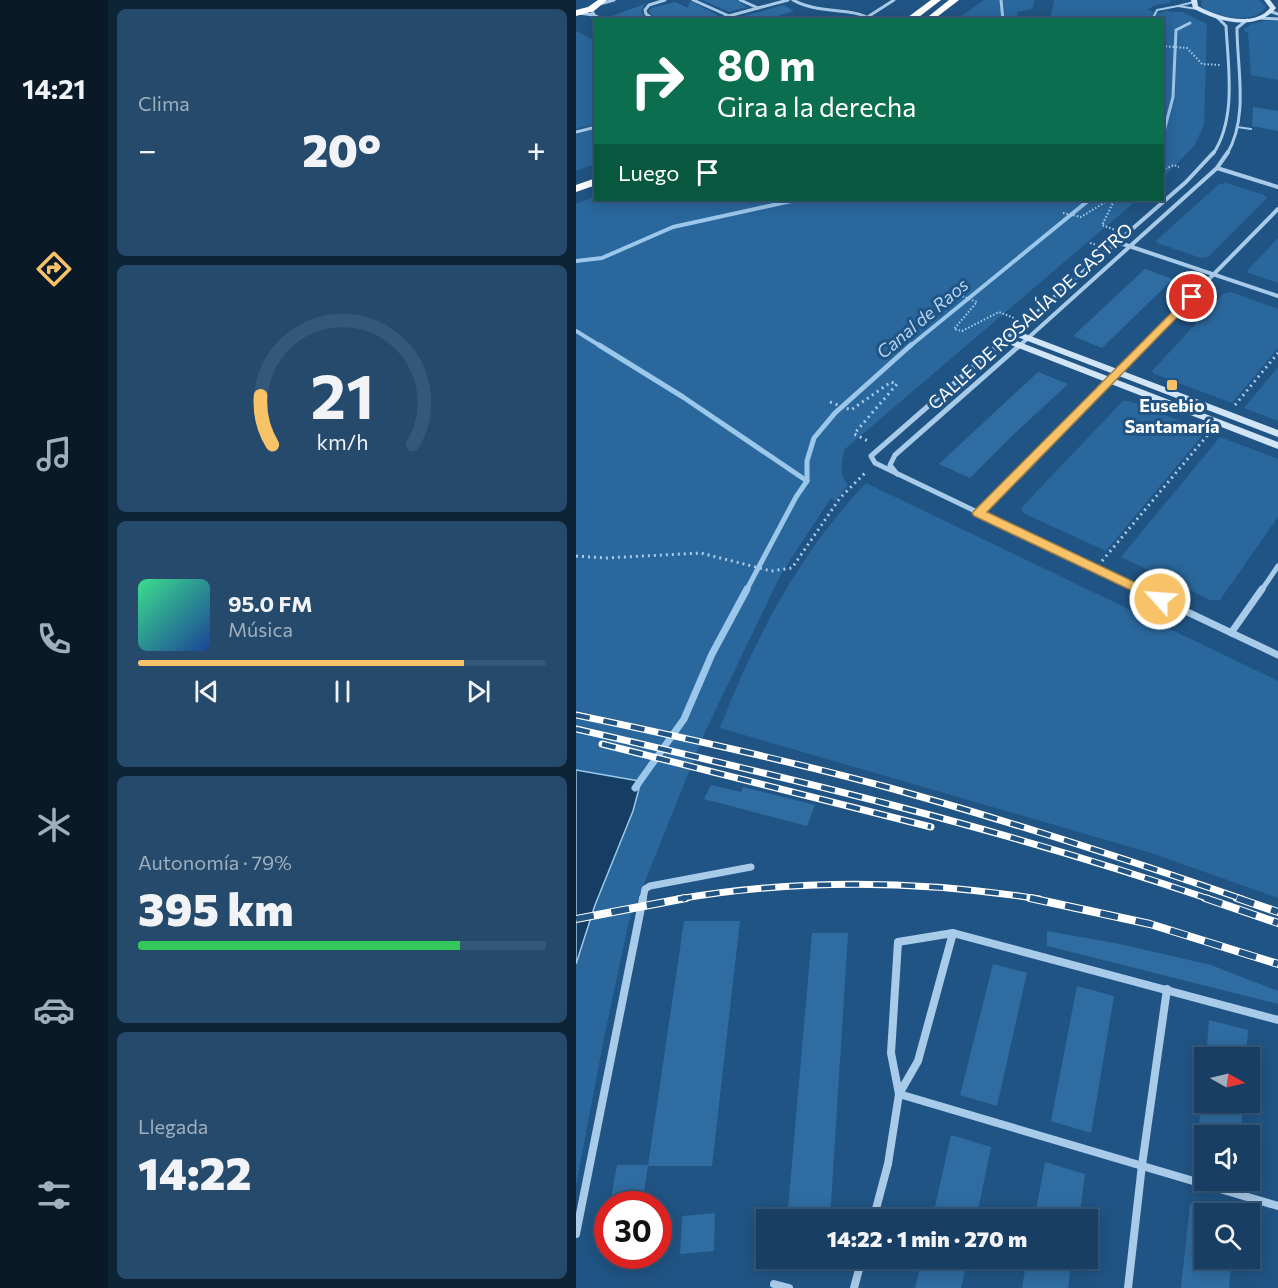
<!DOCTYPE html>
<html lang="es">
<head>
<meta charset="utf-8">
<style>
	body { margin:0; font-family:Commissioner,sans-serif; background:#254a6c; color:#f1f3f6; height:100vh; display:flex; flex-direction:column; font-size:22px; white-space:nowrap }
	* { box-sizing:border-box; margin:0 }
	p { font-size:20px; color:#9fafbe }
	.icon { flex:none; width:33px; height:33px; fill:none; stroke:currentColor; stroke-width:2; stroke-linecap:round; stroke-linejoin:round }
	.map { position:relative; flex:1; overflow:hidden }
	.drawer { display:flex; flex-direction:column; gap:9px; padding:9px; background:#0d2336; width:468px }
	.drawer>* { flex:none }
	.banner { position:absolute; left:18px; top:18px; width:570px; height:183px; border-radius:0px; box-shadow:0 3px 15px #0003,0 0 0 2px #365878; background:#0b6e4f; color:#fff; overflow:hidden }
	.needle { width:39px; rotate:98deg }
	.fabs { position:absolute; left:618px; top:1047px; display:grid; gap:12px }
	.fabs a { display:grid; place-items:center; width:66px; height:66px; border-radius:0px; background:#183f63; box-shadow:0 3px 15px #0003,0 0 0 2px #365878; font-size:30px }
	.speed { position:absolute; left:18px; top:1191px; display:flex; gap:12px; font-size:30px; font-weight:700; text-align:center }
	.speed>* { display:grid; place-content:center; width:78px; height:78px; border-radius:50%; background:#183f63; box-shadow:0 3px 15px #0003,0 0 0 2px #365878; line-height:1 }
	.speed .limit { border:9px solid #d22; background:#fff; color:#111 }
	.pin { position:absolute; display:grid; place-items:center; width:51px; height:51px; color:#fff; margin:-26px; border:3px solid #fff; border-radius:50%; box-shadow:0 2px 6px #0007 }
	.me { position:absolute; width:66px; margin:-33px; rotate:296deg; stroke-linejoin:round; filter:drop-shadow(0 0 4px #0008) }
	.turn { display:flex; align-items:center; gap:21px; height:126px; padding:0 24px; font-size:27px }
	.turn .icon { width:78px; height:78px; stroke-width:2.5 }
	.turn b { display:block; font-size:42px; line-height:51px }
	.then { display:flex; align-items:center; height:57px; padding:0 24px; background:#0003; gap:12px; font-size:22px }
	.big { font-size:45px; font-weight:800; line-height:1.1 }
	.drawer .widget { flex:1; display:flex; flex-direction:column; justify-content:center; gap:9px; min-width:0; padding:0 21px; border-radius:9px; background:#254a6c }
	.drawer .dial { align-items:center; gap:0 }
	.dial svg { height:156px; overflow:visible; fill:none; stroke:#365878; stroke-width:7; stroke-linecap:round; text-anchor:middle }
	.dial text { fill:#f1f3f6; stroke:none }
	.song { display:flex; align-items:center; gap:18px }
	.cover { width:72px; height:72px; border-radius:9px; background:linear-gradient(135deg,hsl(150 70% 55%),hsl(220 70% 35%)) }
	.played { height:6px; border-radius:3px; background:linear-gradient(90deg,#f7c268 80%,#365878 80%) }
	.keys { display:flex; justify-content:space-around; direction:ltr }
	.heat { display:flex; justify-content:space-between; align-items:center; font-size:33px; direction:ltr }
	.charge { height:9px; border-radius:4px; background:linear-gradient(90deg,#34c759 79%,#365878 0) }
	.trip { position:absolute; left:180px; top:1209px; width:342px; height:60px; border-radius:0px; background:#183f63; box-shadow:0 3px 15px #0003,0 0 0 2px #365878; font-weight:800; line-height:60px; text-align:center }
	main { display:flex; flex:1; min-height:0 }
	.tabs { display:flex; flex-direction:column; width:108px; justify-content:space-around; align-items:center; background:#0a1928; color:#9fafbe }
	.tabs .icon { width:42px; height:42px }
	.tabs .selected { color:#f7c268 }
	.tabs b { font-size:27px; color:#f1f3f6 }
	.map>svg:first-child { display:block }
	.green { fill:#2a679c }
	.water { fill:#163d63; stroke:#9bc7eb; stroke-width:1.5 }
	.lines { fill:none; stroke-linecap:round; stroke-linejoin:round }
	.stream-far3 { stroke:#9bc7eb; stroke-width:3 }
	.stream-far2 { stroke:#9bc7eb; stroke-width:4 }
	.stream-far1 { stroke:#9bc7eb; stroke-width:5 }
	.stream { stroke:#9bc7eb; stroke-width:7 }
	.building { fill:#2f6ca1 }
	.path-far1 { stroke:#a8cbe9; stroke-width:2; stroke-dasharray:1.5 2; stroke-linecap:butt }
	.path { stroke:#a8cbe9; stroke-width:3; stroke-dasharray:2 4; stroke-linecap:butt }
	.lane { stroke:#a8cbe9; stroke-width:2 }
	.street-far4 { stroke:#a8cbe9; stroke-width:3 }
	.street-far3 { stroke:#a8cbe9; stroke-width:4 }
	.street-far2 { stroke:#a8cbe9; stroke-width:5 }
	.street-far1 { stroke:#a8cbe9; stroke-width:7 }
	.street { stroke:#a8cbe9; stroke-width:8 }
	.secondary { fill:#d2e5f7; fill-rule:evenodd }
	.highway { fill:#fff; fill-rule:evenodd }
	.rail-far1-casing { stroke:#fff; stroke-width:7 }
	.rail-casing { stroke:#fff; stroke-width:8 }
	.rail-far1 { stroke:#205484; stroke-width:4.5; stroke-dasharray:14; stroke-linecap:butt }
	.rail { stroke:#205484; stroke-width:6; stroke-dasharray:18; stroke-linecap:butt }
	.route { fill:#f7c268; stroke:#a17e44; stroke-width:1.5 }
	.poi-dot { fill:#f7c268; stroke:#205484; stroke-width:2 }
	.labels { text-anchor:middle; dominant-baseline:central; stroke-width:6; stroke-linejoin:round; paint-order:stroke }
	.far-street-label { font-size:18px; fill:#fff; stroke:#205484 }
	.far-water-label { font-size:18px; font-style:italic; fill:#b3d4f1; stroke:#205484 }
	.far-poi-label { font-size:18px; font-weight:bold; fill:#fff; stroke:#205484 }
</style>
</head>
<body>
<main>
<nav class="tabs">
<b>14:21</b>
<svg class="icon selected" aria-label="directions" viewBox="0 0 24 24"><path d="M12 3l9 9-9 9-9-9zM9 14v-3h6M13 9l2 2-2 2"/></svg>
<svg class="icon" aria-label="music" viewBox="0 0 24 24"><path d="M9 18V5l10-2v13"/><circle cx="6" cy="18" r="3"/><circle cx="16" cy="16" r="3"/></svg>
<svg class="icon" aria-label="phone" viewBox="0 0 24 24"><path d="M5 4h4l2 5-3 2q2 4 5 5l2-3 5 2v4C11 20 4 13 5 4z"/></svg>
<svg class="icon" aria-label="climate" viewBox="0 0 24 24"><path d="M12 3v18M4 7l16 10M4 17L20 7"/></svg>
<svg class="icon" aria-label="car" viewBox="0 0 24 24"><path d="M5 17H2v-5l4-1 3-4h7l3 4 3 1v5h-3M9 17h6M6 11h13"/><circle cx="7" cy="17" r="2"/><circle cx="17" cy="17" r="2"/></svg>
<svg class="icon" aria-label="filters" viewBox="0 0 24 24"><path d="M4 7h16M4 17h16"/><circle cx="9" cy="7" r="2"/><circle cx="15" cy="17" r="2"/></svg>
</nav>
<section class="drawer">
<div class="widget"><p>Clima</p>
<div class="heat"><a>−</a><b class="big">20°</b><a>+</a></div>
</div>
<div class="widget dial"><svg viewBox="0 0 100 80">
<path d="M14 69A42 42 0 1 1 86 69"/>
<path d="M14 69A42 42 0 0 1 8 44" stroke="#f7c268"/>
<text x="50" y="56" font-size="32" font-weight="700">21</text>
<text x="50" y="72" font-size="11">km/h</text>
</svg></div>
<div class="widget">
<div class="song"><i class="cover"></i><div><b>95.0 FM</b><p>Música</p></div></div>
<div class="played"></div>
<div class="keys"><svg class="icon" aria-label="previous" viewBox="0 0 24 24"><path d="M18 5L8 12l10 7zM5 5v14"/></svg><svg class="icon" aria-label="pause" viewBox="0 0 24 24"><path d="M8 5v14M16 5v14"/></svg><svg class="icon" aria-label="next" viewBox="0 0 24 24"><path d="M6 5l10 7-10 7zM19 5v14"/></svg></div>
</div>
<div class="widget"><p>Autonomía · 79%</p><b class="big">395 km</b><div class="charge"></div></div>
<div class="widget"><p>Llegada</p><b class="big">14:22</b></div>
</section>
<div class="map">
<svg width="702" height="1288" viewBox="0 0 702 1288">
	<rect width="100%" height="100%" fill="#205484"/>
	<g class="green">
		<polygon points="408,0 459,0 456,9 441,12 441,19 381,19"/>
		<polygon points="478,0 594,0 594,3 580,5 571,10 585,13 592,10 594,12 606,12 631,24 628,125 618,146 587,178 586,20 474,20"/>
		<path d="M626,0H683L690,7C678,25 639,18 625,6Z"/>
		<polygon points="688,21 702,21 702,80 675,75 672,33 668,31 668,29 676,24"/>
		<polygon points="0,31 20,41 19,124 0,129"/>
		<polygon points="19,129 19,164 0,171 0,134"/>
		<polygon points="650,183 688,195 691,198 632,257 625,258 581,243 580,241 643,184"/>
		<path d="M19,196L20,200H561L269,449C265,462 263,475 272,485L259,501L255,498L205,574L129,732L53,921L28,1038L0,1185V204Z"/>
		<polygon points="702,238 702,283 673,273 671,271"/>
		<polygon points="655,292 702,309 702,348 656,403 578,374 576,371 647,294"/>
		<polygon points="702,367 702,421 668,408"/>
		<polygon points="547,401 553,401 630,431 530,551 447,513 445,508"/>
		<polygon points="644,437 702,459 702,517 644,600 634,600 545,557"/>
		<path d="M290,483L702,681V898L575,853L144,728C178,639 224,552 290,483Z"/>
	</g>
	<polygon class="water" points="0,770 63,781 64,785 57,811 19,905 0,964"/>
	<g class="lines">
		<g class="stream-far3">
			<polyline points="425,0 427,20"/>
			<polyline points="586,139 597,97 600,30 614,23"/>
		</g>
		<g class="stream-far2">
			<polyline points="0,261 26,258 97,227 220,200"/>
			<polyline points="0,331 26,347"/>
			<polyline points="333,347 513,200"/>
		</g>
		<g class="stream-far1">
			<polyline points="23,345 107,397 231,481"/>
			<polyline points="170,591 220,497 231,481 231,461 238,438 259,413 335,345"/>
		</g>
		<polyline class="stream" points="59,788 108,719 136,654 171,589"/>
	</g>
	<g class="building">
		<polygon points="126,0 160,0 171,7 153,12"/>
		<polygon points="114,1 142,15 134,20 83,20 73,12 75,8 99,2 112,8"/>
		<polygon points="69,4 65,11 71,20 30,18"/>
		<polygon points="208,5 218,11 189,20 166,20 164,17"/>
		<polygon points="677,107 702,111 702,131 676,126"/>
		<polygon points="569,269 597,279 526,348 497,336"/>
		<polygon points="462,372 492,384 436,436 394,478 363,464"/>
		<polygon points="135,785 165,792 167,787 239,805 231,826 128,799"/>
		<polygon points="108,921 164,921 136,1166 72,1166"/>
		<polygon points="471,931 544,944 635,965 702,991 702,1004 471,946"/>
		<polygon points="236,933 272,933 254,1220 211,1220"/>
		<polygon points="417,964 451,973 421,1106 384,1095"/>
		<polygon points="501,986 538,996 515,1133 475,1121"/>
		<polygon points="633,1020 672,1030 670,1058 630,1058"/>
		<polygon points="625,1102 667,1102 665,1136 622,1136"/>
		<polygon points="375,1135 415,1147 400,1220 356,1220"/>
		<polygon points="469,1162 509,1174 503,1220 458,1220"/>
		<polygon points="41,1165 72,1165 66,1204 34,1204"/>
		<polygon points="614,1204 628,1208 628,1258 656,1258 653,1288 605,1288"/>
		<polygon points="139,1213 138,1251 104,1254 106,1216"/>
		<polygon points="346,1258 392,1258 385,1288 339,1288"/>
		<polygon points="451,1258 496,1258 492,1288 446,1288"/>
	</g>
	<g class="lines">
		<g class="path-far1">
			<polyline points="586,46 611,48 626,64 644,65"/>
			<polyline points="586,170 598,165 603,167"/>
			<polyline points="487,213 505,217 531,201 537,203 526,225 539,230"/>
			<polyline points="514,243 522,245"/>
			<polyline points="383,295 401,302 378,329 386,331 423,312 438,318"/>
		</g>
		<g class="path">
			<polyline points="254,402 275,410 315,382 321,384 278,434 294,442"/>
			<polyline points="659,405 702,353"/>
			<polyline points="0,556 30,558 125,553 195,571 216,568 264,498 291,471"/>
			<polyline points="526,561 635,431"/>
		</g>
		<g class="lane">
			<polyline points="618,2 602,6 621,9"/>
			<polyline points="576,20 581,10 602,6"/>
			<polyline points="661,127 675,129"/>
		</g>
		<g class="street-far4">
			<polyline points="117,0 162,20"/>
			<polyline points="164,0 182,8 212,0"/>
			<path d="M217,0C243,15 275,6 296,20"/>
			<polyline points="20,5 38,0"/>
			<polyline points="696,12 702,14"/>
			<polyline points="2,13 18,15 15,9"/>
			<polyline points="18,15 27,20"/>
			<polyline points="293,16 318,0"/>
			<polyline points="683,18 702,19"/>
			<polyline points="79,20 70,14 69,10 73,5 89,0"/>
			<polyline points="138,20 182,8"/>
			<polyline points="0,132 20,127"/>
			<path d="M637,154C661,118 652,66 650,26L641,17"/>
			<path d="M651,154C673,117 661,68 661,28L671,20"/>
		</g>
		<g class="street-far3">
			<polyline points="641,168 702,187"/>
			<polyline points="541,242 702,296"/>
			<polyline points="421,347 610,182 638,152"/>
			<polyline points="442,347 641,168 652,152"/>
			<polyline points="566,347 702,209"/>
		</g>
		<g class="street-far2">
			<polyline points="422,345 295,456 299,463 566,591"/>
			<polyline points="321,474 314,465 319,455 444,345"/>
			<polyline points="403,513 568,345"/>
			<polyline points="685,591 702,566"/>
		</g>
		<g class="street-far1">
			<polyline points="563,589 702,655"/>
			<polyline points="655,633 686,589"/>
			<polyline points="67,899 69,889 74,886 175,867"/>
		</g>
		<g class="street">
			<polyline points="377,933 342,1061 323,1094 702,1206"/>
			<polyline points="297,1220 312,1164 323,1094 315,1053 322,942 377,933 702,1020"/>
			<polyline points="0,1234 67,898"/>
			<polyline points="198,1284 213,1288"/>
			<polyline points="278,1288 286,1258"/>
			<polyline points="552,1288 566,1165 591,989"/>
		</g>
		<g class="secondary">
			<path d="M615,0H621L622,6C641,17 678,28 694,8L688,0H694L700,8C681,32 640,22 617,8Z"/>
			<polygon points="439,330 702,430 702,437 436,335 435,333"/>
			<polygon points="430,337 702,442 702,449 427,342 427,338"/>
		</g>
		<g class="highway">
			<polygon points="22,0 31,0 18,11 0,16 0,10 12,7"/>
			<polygon points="355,0 365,0 339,20 328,20"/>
			<polygon points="373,0 383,0 357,20 348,20"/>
			<polygon points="20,178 20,185 0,192 0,185"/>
		</g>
		<defs>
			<g id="rail-far1">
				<path d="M0,715C105,737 211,760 314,788C433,821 550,859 666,899"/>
				<path d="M0,729C213,778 426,828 633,899"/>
				<polyline points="26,744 355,827"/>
				<path d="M102,899C220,879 344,880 463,899"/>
			</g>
			<g id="rail">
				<polyline points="454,898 574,924 702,964"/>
				<polyline points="629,898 702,923"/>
				<polyline points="661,898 702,912"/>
				<polyline points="0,919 110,898"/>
			</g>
		</defs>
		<use href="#rail-far1" class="rail-far1-casing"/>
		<use href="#rail" class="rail-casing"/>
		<use href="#rail-far1" class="rail-far1"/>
		<use href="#rail" class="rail"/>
	</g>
	<polygon class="route" points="613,295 621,297 411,512 588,596 590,599 588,602 584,604 398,516 396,513"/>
	<rect class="poi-dot" x="590" y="379" width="12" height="12" rx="3"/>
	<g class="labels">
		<g class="far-street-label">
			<text transform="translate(454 316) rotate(-42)">CALLE DE ROSALÍA DE CASTRO</text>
		</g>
		<g class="far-water-label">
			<text transform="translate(346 318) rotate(-40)">Canal de Raos</text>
		</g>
		<g class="far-poi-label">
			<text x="596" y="405">Eusebio<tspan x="596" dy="21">Santamaría</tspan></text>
		</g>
	</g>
</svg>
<div class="fabs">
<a><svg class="needle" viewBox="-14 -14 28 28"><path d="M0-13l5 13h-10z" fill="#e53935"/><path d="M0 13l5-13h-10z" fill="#9fafbe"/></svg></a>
<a><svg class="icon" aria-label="sound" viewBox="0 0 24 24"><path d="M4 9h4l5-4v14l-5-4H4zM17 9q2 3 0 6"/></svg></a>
<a><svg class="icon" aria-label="search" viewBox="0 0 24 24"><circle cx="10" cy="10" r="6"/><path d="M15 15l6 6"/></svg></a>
</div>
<div class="speed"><div class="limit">30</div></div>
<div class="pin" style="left:616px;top:297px;background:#d93025"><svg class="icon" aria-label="arrive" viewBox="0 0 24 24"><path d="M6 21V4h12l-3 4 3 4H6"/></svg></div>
<svg class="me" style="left:584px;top:599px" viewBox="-20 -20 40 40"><circle r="17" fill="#f7c268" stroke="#fff" stroke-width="3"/><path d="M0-11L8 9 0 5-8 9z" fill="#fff"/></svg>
<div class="trip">14:22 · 1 min · 270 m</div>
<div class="banner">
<div class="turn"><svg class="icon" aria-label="right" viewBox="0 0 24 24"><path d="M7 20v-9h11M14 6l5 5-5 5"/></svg><div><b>80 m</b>Gira a la derecha</div></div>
<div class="then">Luego<svg class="icon" aria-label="arrive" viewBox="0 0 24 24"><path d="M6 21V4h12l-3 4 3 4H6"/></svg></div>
</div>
</div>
</main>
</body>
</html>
